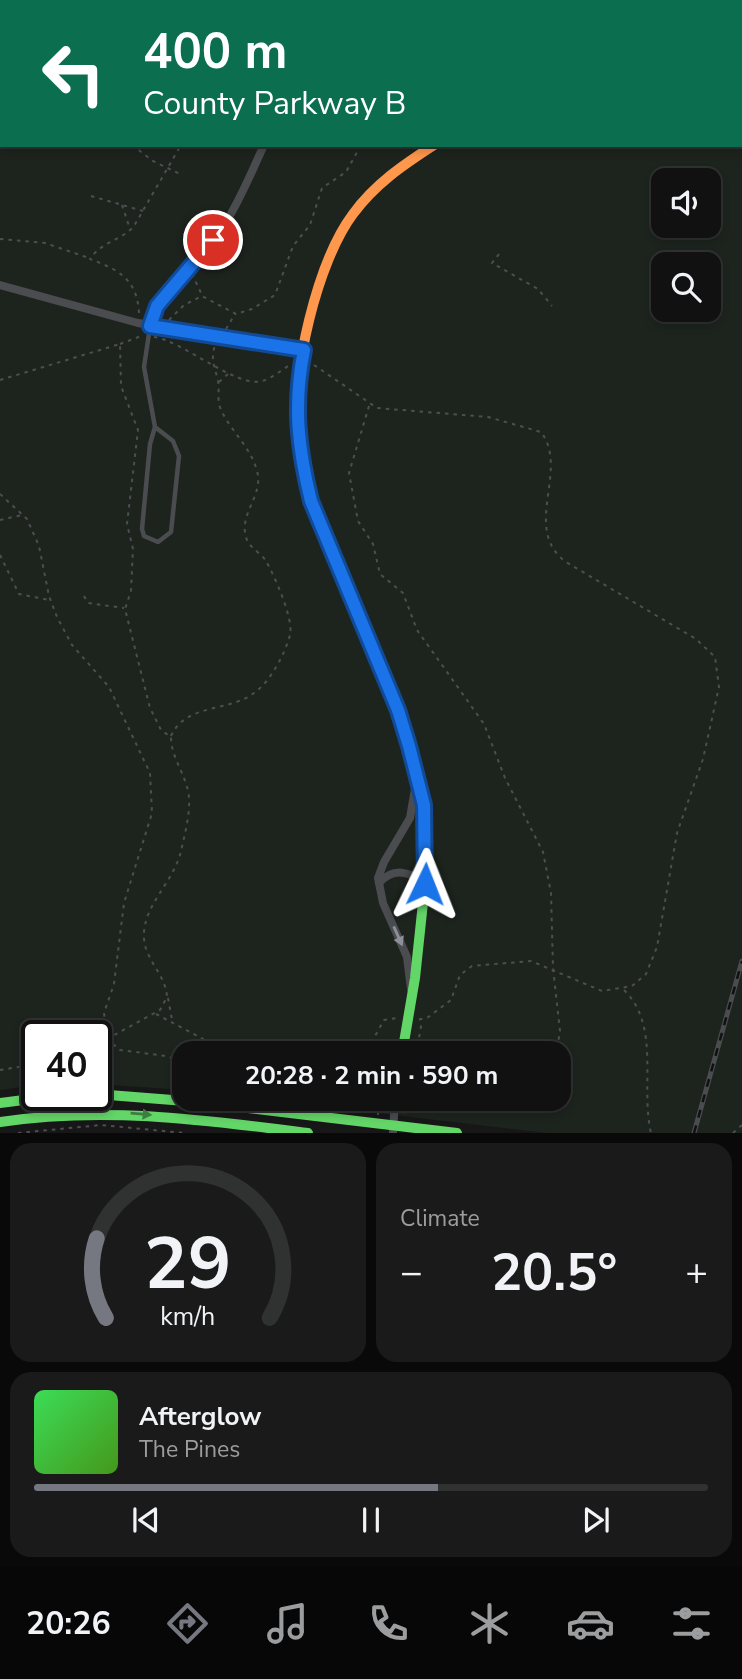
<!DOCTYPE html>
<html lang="en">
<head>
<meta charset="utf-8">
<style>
	body { margin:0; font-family:"Nunito Sans",sans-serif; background:#1a1a1a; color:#f1f3f6; height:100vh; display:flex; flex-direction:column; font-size:26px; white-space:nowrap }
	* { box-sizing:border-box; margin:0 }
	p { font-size:23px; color:#9c9d9f }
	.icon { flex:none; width:38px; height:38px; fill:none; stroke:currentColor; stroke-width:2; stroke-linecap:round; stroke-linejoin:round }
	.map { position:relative; height:1133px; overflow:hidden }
	.panel { display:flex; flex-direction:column; gap:10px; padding:10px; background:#090909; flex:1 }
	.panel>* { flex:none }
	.banner { position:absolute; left:0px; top:0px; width:742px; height:147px; box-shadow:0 4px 10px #0003,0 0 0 2px #303131; background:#0b6e4f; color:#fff; overflow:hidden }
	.controls { position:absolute; left:651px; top:168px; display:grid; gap:14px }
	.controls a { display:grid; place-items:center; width:70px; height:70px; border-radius:14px; background:#111; box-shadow:0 4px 10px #0003,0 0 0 2px #303131; font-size:35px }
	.speed { position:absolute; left:21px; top:1020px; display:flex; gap:14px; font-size:35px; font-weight:700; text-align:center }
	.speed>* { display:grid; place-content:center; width:91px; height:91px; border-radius:50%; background:#111; box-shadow:0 4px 10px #0003,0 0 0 2px #303131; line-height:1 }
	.speed .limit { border:4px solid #111; border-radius:10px; background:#fff; color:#111 }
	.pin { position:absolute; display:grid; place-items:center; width:60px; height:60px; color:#fff; margin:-30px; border:4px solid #fff; border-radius:50%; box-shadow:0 2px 7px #0007 }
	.me { position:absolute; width:77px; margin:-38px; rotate:2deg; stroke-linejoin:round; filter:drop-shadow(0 0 5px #0008) }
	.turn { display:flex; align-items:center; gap:24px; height:147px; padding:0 28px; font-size:32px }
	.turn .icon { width:91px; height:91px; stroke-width:2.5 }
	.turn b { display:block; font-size:49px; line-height:60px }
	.big { font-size:52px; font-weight:700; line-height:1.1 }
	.panel .widget { flex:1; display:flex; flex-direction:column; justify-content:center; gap:10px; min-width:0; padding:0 24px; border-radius:21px; background:#1a1a1a }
	.panel .dial { align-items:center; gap:0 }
	.dial svg { height:182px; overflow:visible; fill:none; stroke:#303131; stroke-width:7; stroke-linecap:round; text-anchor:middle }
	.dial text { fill:#f1f3f6; stroke:none }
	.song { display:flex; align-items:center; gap:21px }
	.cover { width:84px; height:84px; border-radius:10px; background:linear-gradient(135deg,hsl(130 70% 55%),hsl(100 70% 35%)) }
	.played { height:7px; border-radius:4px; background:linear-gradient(90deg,#757880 60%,#303131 60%) }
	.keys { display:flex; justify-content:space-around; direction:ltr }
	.heat { display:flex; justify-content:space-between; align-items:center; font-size:38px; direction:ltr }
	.panel .tiles { flex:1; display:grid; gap:10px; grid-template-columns:1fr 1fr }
	.widget:last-child { grid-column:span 2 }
	.trip { position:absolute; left:172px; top:1041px; width:399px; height:70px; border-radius:21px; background:#111; box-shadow:0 4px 10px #0003,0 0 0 2px #303131; font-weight:700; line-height:70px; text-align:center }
	.tab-bar { display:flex; height:112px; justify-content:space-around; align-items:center; background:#070707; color:#9c9d9f }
	.tab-bar .icon { width:49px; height:49px }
	.tab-bar .on { color:#757880 }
	.tab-bar b { font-size:32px; color:#f1f3f6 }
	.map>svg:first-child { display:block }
	.green { fill:#1d241e; fill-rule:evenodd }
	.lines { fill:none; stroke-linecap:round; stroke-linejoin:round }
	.path { stroke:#4d4e52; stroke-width:2; stroke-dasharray:3.5 5; stroke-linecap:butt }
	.lane { stroke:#4b4c50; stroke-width:4.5 }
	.street { stroke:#4b4c50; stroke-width:8 }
	.fast { stroke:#63d668; stroke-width:10 }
	.slow { stroke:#ff974d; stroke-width:10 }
	.rail-casing { stroke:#4b4c4f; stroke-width:5 }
	.rail { stroke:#111113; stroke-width:2.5; stroke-dasharray:8; stroke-linecap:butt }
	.oneway { fill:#8c9099 }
	.oneway2 { fill:#3e7d42 }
	.route-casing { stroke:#114b97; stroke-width:18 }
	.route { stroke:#1a73e8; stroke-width:12 }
</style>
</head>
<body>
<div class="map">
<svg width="742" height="1133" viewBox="0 0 742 1133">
	<rect width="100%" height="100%" fill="#171717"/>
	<path class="green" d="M0,0H742V1133H547L259,1099H558V1054H184V1090L96,1084V1036H37V1085L0,1090ZM2,2H740V145H2ZM663,180H709V226H663ZM663,264H709V310H663Z"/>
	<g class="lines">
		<g class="path">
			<polyline points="31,0 36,2"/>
			<polyline points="163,0 167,2"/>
			<polyline points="387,0 388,2"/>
			<polyline points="554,0 557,2"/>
			<polyline points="64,2 65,0"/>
			<polyline points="138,2 145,0"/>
			<polyline points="670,2 672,0"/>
			<polyline points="0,119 2,120"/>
			<polyline points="132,145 153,161 180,174"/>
			<polyline points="91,196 143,211"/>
			<polyline points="122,205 130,229"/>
			<polyline points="0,239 45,243 89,258"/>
			<polyline points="499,254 492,263 538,289 552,306"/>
			<polyline points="192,274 202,295"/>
			<path d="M139,313C137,279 119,270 90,259C102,241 121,241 134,226L181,145"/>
			<polyline points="169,320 184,305 202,296 236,314 252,309 275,295 293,246 310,225 322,188 346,172 361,145"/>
			<polyline points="226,329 235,314"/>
			<path d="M154,337C183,341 236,388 262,381C272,378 282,370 291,364"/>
			<polyline points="120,344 141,336"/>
			<path d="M314,365L377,408L488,417L541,432C570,470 521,529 566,562L696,639L715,657L719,687L703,759L677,833L657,947L646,974L632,986L602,991L531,961L472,966L460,975L451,1000L427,1018L416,1020"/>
			<path d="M0,380L120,344L121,386L138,430L127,524L133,549L131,591L125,609L150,708L161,730L171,737C171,755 182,769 187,787C193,805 185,833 181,851C174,882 142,906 144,938C145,960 166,975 167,997L160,1010L96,1045"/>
			<polyline points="219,382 228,374"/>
			<polyline points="369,406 349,473 358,521 373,544 380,574 403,593 417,630 484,724 505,778 543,852 551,893 553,968 560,1031 556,1054"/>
			<polyline points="0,494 27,519 39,546 49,596 57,617 72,645 109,687 150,773 152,813 124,903 114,984 104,1013 107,1039 120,1050 166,1056 184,1062"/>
			<polyline points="0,520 22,515"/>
			<polyline points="0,555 19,594 49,600"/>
			<polyline points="84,596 88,603 124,608"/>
			<path d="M171,736C186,703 230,712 254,693C270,682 285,654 290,635C294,619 274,575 266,561C260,552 248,547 246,537C239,513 264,495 257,471C251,448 232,432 222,412C216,401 220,391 218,381C215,367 210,360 215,345"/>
			<path d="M624,990C661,1026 640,1086 651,1133"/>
			<polyline points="168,998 172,1020"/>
			<polyline points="156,1014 218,1047 249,1054"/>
			<polyline points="340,1054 370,1045 384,1020 397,1018"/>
			<polyline points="416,1054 422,1021"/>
			<polyline points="0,1070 37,1064"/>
			<polyline points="402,1112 408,1113"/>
			<polyline points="408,1112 410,1099"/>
			<polyline points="378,1115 378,1110 386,1111"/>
			<polyline points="18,1133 101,1125 184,1133"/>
			<polyline points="733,1133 742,1125"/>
		</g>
		<polyline class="lane" points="150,327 144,367 155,427 150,444 142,529 144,536 158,542 171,532 179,456 173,441 155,427"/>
		<g class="street">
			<polyline points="315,2 315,0"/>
			<polyline points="740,41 742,40"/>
			<polyline points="0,285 138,323 304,350"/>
			<path d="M150,326C160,290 201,258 223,227C240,201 251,173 264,145"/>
			<path d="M379,883C393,867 410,871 425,884"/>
			<polyline points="411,989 407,957 383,903 378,878 384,862 410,818 416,783"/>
			<polyline points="393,1133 395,1099"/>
		</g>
		<g class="fast">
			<polyline points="322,527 398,710 424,805 425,884 415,978 402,1054"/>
			<polyline points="96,1094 198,1102 457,1133"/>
			<polyline points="0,1103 55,1096"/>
			<path d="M0,1122C104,1106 205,1120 308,1133"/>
		</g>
		<path class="slow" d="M322,527C310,498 301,465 297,434C291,374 317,262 353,214C375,184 403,165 434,145"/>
		<defs>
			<polyline id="rail" points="694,1133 742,961"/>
		</defs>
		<use href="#rail" class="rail-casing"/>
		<use href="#rail" class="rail"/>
	</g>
	<defs><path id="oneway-solid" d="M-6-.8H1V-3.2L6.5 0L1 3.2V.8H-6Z" transform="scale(1.75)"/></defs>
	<use class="oneway" href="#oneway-solid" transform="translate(398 936) rotate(66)"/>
	<use class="oneway2" href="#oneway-solid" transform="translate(141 1114) rotate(5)"/>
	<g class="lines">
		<defs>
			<path id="route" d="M213,240L157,306L150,326L304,350C293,405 298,448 311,501L398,710L409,746L424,805L425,884"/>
		</defs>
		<use href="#route" class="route-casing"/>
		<use href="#route" class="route"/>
	</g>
</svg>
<div class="controls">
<a><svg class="icon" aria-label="sound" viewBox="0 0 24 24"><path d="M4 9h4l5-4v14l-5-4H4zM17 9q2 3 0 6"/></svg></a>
<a><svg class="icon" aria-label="search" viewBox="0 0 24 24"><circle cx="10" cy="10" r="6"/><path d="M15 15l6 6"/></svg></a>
</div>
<div class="speed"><div class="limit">40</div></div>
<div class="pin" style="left:213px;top:240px;background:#d93025"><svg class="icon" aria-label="arrive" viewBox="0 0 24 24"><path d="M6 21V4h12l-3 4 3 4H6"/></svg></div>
<svg class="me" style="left:425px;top:884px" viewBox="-20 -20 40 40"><path d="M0-17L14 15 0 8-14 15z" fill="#1a73e8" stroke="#fff" stroke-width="4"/></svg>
<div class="trip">20:28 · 2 min · 590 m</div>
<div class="banner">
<div class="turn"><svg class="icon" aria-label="left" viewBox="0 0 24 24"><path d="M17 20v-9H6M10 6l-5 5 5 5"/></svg><div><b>400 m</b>County Parkway B</div></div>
</div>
</div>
<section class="panel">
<div class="tiles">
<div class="widget dial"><svg viewBox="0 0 100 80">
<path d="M14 69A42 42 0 1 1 86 69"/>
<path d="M14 69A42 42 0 0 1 10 34" stroke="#757880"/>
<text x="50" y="56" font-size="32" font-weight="700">29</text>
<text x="50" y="72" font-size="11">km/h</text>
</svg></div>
<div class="widget"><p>Climate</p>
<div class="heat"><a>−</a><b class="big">20.5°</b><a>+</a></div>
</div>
<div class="widget">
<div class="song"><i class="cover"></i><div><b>Afterglow</b><p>The Pines</p></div></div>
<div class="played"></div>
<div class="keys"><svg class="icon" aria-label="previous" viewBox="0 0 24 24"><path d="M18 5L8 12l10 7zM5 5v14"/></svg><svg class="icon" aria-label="pause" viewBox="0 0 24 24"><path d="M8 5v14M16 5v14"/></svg><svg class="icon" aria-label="next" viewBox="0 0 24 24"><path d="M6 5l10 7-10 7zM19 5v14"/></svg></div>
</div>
</div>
</section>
<nav class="tab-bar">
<b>20:26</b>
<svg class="icon on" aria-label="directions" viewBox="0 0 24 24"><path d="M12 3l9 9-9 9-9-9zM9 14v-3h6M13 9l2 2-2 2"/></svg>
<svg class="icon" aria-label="music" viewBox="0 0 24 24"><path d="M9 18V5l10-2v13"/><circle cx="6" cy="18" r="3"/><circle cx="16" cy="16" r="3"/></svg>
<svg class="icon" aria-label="phone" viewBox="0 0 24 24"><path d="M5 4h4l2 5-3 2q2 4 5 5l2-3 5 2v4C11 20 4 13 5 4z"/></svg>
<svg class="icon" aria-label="climate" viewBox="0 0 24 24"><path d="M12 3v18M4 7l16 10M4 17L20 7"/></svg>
<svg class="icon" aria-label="car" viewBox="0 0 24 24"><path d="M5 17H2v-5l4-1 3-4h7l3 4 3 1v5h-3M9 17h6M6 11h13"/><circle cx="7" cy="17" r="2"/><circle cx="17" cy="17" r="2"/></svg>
<svg class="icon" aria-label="filters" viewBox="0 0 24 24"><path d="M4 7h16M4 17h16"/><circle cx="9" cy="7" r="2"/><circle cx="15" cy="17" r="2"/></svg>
</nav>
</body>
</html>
